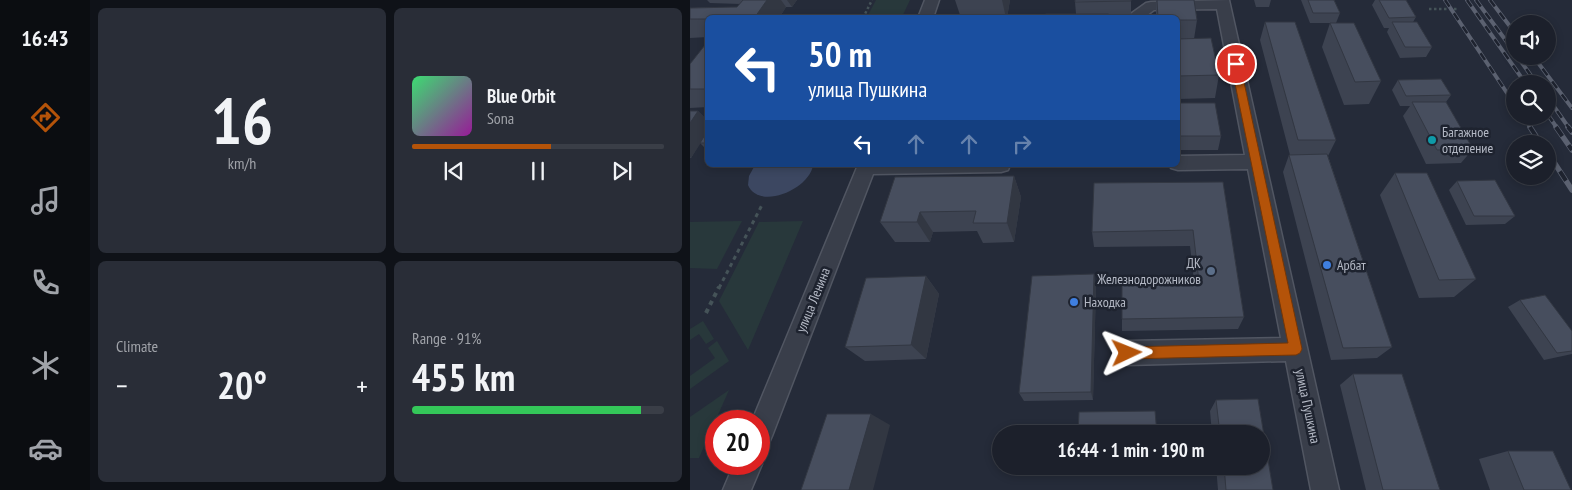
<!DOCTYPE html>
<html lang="en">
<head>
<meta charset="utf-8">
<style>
	body { margin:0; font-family:"PT Sans Narrow",sans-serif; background:#292d37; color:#f1f3f6; height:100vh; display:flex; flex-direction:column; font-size:19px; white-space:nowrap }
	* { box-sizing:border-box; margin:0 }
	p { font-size:16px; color:#a0a3a9 }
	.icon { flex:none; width:28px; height:28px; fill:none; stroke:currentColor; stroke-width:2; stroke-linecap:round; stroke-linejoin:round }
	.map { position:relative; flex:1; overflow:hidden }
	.drawer { display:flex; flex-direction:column; gap:8px; padding:8px; background:#0f1218; width:600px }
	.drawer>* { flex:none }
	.guide { position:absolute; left:15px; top:15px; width:475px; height:152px; border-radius:8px; box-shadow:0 2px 8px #0003,0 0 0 1px #3a3e47; background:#1a4fa0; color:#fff; overflow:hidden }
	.controls { position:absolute; left:816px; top:15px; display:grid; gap:10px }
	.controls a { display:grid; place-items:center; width:50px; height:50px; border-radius:50%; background:#1c202b; box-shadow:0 2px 8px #0003,0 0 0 1px #3a3e47; font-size:25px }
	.speed { position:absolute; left:15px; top:410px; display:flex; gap:10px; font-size:25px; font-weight:700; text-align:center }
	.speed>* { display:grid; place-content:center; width:65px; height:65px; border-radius:50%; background:#1c202b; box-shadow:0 2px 8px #0003,0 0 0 1px #3a3e47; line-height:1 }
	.speed .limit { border:8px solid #d22; background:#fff; color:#111 }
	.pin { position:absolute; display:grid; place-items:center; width:42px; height:42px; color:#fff; margin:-21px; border:2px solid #fff; border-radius:50%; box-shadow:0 1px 5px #0007 }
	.me { position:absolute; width:55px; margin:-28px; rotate:88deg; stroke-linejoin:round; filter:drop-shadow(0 0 4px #0008) }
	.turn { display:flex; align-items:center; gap:18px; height:105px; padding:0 20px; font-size:22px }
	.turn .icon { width:65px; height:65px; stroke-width:2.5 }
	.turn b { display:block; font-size:35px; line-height:42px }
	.lanes { display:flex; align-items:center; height:48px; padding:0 20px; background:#0003; justify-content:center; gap:25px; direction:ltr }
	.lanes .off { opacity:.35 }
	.big { font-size:38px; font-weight:800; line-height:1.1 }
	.drawer .card { flex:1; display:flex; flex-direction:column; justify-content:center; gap:8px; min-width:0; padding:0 18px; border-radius:8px; background:#292d37 }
	.drawer .dial { align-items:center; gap:0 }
	.dial b { font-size:65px; line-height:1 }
	.song { display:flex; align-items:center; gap:15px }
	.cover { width:60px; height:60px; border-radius:8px; background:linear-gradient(135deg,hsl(140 70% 55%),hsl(300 70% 35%)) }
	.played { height:5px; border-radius:2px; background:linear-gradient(90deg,#b45309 55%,#3a3e47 55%) }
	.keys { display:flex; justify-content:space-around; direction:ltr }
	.heat { display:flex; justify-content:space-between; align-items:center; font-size:28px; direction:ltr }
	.charge { height:8px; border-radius:4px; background:linear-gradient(90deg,#34c759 91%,#3a3e47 0) }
	.drawer .tiles { flex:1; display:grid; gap:8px; grid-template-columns:repeat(2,1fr) }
	.trip { position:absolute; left:302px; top:425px; width:278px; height:50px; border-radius:25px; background:#1c202b; box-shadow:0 2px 8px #0003,0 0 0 1px #3a3e47; font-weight:800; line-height:50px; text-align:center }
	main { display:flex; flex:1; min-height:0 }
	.dock { display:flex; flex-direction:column; width:90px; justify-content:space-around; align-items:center; background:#0b0d11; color:#a0a3a9 }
	.dock .icon { width:35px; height:35px }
	.dock .selected { color:#b45309 }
	.dock b { font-size:22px; color:#f1f3f6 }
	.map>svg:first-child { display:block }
	.green { fill:#28383b }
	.water { fill:#3c4761 }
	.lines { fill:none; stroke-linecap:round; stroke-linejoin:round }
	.minor-casing { stroke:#515662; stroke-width:3 }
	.path-far2 { stroke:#455358; stroke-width:2.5; stroke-dasharray:2.5 2.5; stroke-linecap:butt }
	.path-far1 { stroke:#455358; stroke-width:3; stroke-dasharray:4 4; stroke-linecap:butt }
	.path { stroke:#455358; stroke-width:4; stroke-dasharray:4.5 4.5; stroke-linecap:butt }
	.minor { fill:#393e4a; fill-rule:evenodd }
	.rail-far1-casing { stroke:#5b6170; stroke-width:4 }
	.rail-casing { stroke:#5b6170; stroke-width:5.5 }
	.rail-far1 { stroke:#1e232f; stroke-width:2.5; stroke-dasharray:8; stroke-linecap:butt }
	.rail { stroke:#1e232f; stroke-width:4; stroke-dasharray:11; stroke-linecap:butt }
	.wall { fill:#3d4351 }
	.shaded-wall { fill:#323742 }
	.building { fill:#474e5e; stroke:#323742 }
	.route { fill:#b45309; stroke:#753606 }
	.culture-dot { fill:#0f9aa8; stroke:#1e232f; stroke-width:2 }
	.shop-dot { fill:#3f7fe0; stroke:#1e232f; stroke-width:2 }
	.service-dot { fill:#5c6f8a; stroke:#1e232f; stroke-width:2 }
	.labels { text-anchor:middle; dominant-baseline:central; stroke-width:5; stroke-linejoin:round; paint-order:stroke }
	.poi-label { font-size:14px; fill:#b4b9c5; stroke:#1e232f; text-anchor:start }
	.street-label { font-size:14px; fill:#b4b9c5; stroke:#1e232f }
</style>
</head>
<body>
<main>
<nav class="dock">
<b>16:43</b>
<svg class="icon selected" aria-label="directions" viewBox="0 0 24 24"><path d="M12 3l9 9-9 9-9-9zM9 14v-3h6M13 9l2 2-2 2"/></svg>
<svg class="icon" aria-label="music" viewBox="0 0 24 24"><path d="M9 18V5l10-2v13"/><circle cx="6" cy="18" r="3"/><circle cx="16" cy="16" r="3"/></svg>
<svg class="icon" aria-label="phone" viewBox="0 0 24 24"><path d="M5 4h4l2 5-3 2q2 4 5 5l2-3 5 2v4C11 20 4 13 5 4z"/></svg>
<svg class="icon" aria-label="climate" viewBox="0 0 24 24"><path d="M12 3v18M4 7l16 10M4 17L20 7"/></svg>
<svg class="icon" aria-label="car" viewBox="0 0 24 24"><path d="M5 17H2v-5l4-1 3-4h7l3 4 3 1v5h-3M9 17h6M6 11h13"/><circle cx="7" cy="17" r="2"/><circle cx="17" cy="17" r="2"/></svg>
</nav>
<section class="drawer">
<div class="tiles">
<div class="card dial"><b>16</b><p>km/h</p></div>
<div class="card">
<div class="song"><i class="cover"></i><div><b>Blue Orbit</b><p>Sona</p></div></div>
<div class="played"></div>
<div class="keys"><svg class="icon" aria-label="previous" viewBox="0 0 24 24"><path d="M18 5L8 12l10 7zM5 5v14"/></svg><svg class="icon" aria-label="pause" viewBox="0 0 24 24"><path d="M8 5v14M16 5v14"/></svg><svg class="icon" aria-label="next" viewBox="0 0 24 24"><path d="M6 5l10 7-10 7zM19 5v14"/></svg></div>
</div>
<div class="card"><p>Climate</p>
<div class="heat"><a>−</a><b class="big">20°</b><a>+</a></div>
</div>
<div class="card"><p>Range · 91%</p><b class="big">455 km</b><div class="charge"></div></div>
</div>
</section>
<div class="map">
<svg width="882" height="490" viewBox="0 0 882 490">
	<rect width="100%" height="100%" fill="#252b39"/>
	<g class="green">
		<polygon points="186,0 220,0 212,17 177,17"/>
		<polygon points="52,221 27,269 0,268 0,222"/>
		<polygon points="113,221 58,350 29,301 69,222"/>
		<polygon points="13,321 24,339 16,344 9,334 0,340 0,329"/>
		<polygon points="27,341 39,361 0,389 0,376 25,358 18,348"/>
		<polygon points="39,390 9,458 0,458 0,417"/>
	</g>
	<path class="water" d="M65,165H123C120,189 69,211 58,185L59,176Z"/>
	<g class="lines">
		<defs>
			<g id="minor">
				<polygon points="235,0 249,0 243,18 228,18"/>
				<polygon points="539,0 649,490 621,490 596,361 437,365 428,361 425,353 428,345 437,341 591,338 558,169 488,170 481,168 480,165 488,165 488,156 555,155 527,9 464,10 453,18 435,18 456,3 461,2"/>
				<polygon points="168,165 320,165 318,170 311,172 183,174 82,436 78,445 69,449 69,421 62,421"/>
				<polygon points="69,457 72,464 61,490 33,490 44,464 69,464"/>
			</g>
		</defs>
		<use href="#minor" class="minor-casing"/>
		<g class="path-far2">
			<polyline points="739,9 767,9"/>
			<polyline points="173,18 182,0"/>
		</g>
		<polyline class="path-far1" points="29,288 73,203"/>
		<polyline class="path" points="16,313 29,287"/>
		<use href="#minor" class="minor"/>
		<defs>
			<g id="rail-far1">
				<polyline points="755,0 825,105"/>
				<polyline points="777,0 836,84"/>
				<polyline points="786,0 825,53"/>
				<polyline points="800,0 825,33"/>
				<polyline points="827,56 847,84"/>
				<polyline points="843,56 882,108"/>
				<polyline points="858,98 879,128"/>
				<polyline points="858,115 867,128"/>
				<polyline points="833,116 841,128"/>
			</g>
			<g id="rail">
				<polyline points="840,127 851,144"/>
				<polyline points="866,127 882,150"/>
				<polyline points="878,127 882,132"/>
				<polyline points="858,153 882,190"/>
			</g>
		</defs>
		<use href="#rail-far1" class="rail-far1-casing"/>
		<use href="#rail" class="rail-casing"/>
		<use href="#rail-far1" class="rail-far1"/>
		<use href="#rail" class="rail"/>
	</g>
	<g class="wall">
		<polygon points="17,0 107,0 102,7 96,7 89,18 18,18 18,37 0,38 0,8 47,7 50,4 20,3"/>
		<polygon points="265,0 320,0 317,18 271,18"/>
		<polygon points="441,0 441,16 418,16 386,14 385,2"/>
		<polygon points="466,0 504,0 507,20 504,39 529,75 525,98 488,99 488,18 466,18"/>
		<polygon points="564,0 581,0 579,7 566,7"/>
		<polygon points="611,0 644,0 650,13 646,23 620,23"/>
		<polygon points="685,0 716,0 726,17 723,22 742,47 736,57 710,58 697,32 699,28 694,28 682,5"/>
		<polygon points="575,22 646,140 638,156 702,347 687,358 641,360 593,172 599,155 600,155 570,40"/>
		<polygon points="640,23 691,81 679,104 654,105 632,47"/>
		<polygon points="18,45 18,107 0,108 0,64"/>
		<polygon points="708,80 761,95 756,102 783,149 771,163 736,164 713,116 720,106 710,106 702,90"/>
		<polygon points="488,103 531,136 528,150 488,150"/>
		<polygon points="0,111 8,111 18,121 18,148 15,148 10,143 1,158 0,158"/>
		<polygon points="705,173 786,279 764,297 729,298 690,195"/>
		<polygon points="324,176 331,197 324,242 293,243 287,231 243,232 240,242 205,242 190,222"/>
		<polygon points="767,181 825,216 815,224 776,225 759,190"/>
		<polygon points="533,182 554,317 548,329 432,331 432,319 504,282 500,246 404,247 402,232"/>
		<polygon points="236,276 249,294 236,359 175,361 155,347"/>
		<polygon points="406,286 403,400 334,401 329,393"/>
		<polygon points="830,300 882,331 882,354 854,360 818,307"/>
		<polygon points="663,374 750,490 676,490 650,385"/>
		<polygon points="568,399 583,490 528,490 526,466 571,466 571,434 522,434 520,411 526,400"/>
		<polygon points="818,451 881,490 800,490 789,459"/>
		<polygon points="468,470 467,474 388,475 385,471"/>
	</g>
	<g class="shaded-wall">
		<polygon points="77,0 91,0 96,7 89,18 66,18 65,17"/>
		<polygon points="97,0 107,0 102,7"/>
		<polygon points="312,0 320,0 317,18 316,18"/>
		<polygon points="8,111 18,121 18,132 1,158 0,157 0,123"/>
		<polygon points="324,176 331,197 324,242 317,223"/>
		<polygon points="230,212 243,232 240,242 227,222"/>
		<polygon points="404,274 406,286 403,400 401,392"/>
		<polygon points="236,276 249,294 236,359 221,345"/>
		<polygon points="181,414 200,425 183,490 159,490"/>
	</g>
	<g class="building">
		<polygon points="53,0 77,0 65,17 18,18 18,19 0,19 0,8 47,7"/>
		<polygon points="385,0 441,0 441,1 385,2"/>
		<polygon points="467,0 504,0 507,20 488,20 488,18 468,18"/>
		<polygon points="618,0 644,0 650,13 623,13"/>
		<polygon points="689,0 716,0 726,17 699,18"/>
		<rect x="356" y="14" width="62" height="4"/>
		<polygon points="575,22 605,22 646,140 608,140"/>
		<polygon points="702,22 727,22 742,47 715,47"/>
		<polygon points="640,23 664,23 691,81 665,82"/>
		<polygon points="521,38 529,75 488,76 488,39"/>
		<polygon points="15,45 18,45 18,89 0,89 0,64"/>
		<polygon points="751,79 761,95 716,96 708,80"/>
		<polygon points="722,102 756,102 783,149 747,150"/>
		<polygon points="488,103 525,103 531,136 488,136"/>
		<polygon points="0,111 8,111 0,123"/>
		<polygon points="18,130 18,143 10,143"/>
		<polygon points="637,154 702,347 653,348 599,155"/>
		<polygon points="705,173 737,173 786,279 749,280"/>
		<polygon points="324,176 317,223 283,223 286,211 230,212 227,222 190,222 205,177"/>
		<polygon points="805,180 825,216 784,216 767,181"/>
		<polygon points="533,182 554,317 432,319 432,282 509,282 503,230 402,232 404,183"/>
		<polygon points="404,274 401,392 329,393 342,276"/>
		<polygon points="236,276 221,345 155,347 176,278"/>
		<polygon points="855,295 882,331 882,351 867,353 830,300"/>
		<polygon points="663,374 712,374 750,490 693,490"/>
		<polygon points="568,399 583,490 536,490 534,466 571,466 571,434 530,434 526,400"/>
		<polygon points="465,411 467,434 388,434 389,412"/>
		<polygon points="137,414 181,414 159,490 111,490"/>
		<polygon points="818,451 863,451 881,490 834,490"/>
		<polygon points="386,466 468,466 468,470 385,471"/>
	</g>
	<polygon class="route" points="546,61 550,64 612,349 610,353 606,355 437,359 433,358 431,353 433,349 437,347 598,343 541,64"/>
	<circle class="culture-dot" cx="742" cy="140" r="5"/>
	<g class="shop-dot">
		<circle cx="637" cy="265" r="5"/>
		<circle cx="384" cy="302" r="5"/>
	</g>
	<circle class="service-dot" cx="521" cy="271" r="5"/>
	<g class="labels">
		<g class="poi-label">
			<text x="752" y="132">Багажное<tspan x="752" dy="16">отделение</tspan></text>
			<text x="511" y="263" text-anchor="end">ДК<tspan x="511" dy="16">Железнодорожников</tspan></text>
			<text x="647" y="265">Арбат</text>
			<text x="394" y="302">Находка</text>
		</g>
		<g class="street-label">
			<text transform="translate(123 300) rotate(-68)">улица Ленина</text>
			<text transform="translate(618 406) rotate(78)">улица Пушкина</text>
		</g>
	</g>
</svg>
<div class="controls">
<a><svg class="icon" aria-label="sound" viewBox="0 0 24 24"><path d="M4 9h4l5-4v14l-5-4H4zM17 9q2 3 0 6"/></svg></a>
<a><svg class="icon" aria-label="search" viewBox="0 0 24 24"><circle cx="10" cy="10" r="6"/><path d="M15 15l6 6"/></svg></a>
<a><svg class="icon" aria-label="layers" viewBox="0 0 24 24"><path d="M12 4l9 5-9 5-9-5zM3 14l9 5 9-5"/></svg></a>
</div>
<div class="speed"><div class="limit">20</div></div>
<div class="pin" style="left:546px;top:64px;background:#d93025"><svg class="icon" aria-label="arrive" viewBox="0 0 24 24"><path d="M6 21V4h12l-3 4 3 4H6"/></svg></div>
<svg class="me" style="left:437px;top:353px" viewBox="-20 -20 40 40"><path d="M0-17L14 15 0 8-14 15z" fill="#b45309" stroke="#fff" stroke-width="4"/></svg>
<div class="trip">16:44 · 1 min · 190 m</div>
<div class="guide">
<div class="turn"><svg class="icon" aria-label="left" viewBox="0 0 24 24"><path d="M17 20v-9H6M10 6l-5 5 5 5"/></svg><div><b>50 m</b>улица Пушкина</div></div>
<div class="lanes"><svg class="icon" aria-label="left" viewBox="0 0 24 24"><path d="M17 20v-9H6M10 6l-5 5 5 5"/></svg><svg class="icon off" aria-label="ahead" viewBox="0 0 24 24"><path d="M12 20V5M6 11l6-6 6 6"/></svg><svg class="icon off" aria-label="ahead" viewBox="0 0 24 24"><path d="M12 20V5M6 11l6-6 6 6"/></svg><svg class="icon off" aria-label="right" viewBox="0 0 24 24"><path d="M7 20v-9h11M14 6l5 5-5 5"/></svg></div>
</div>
</div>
</main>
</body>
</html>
